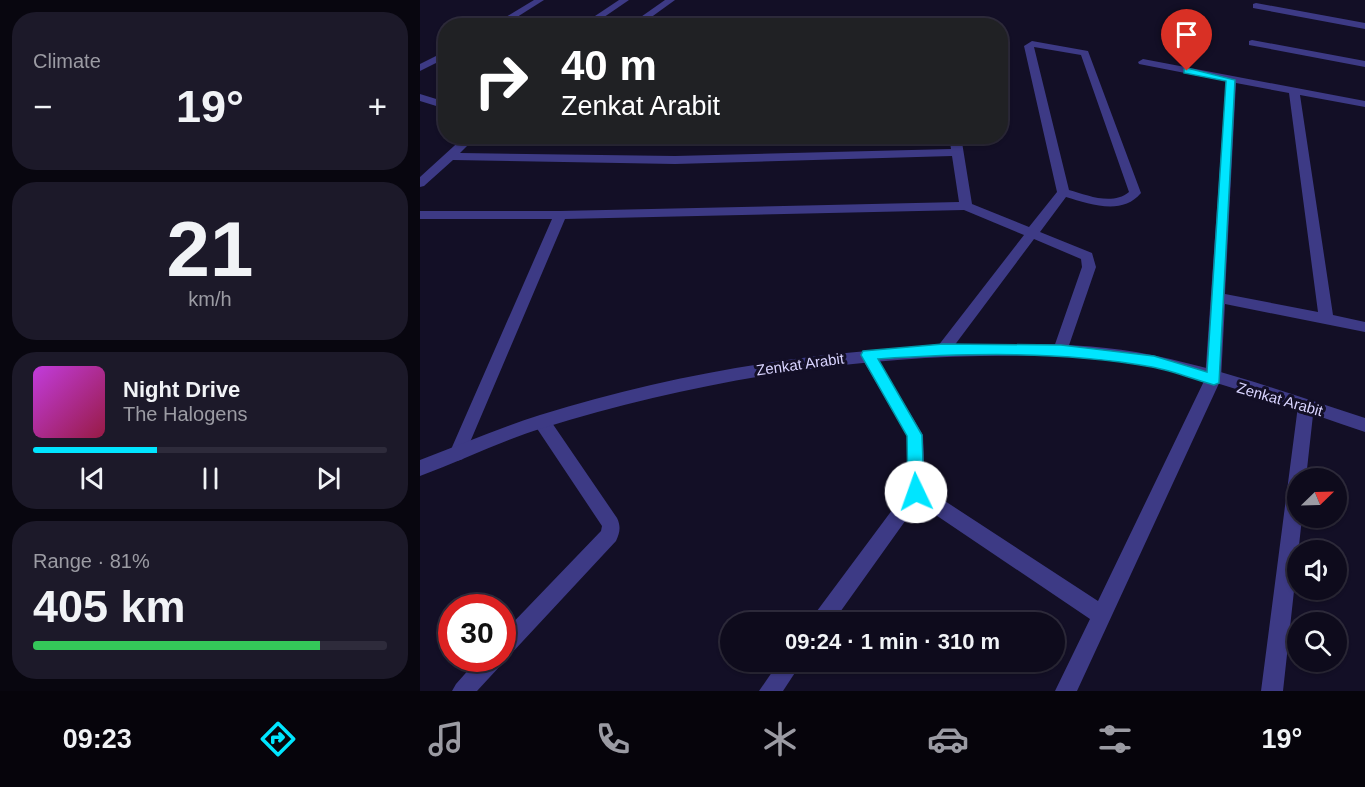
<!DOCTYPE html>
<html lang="en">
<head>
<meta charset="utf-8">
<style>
	body { margin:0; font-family:Helvetica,sans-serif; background:#1c1929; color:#f1f3f6; height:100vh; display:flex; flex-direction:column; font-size:22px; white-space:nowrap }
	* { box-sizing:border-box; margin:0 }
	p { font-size:20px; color:#9b9ba3 }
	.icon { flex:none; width:33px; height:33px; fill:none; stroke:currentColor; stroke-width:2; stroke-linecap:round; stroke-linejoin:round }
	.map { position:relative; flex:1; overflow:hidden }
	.panel { display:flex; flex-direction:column; gap:12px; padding:12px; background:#08060f; width:420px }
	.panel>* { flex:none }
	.top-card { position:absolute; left:18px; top:18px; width:570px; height:126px; border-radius:24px; box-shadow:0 2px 4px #0004,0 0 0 2px #2e2b3b; background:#202124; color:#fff; overflow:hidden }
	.needle { width:39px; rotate:67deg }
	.fabs { position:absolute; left:867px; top:468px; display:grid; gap:12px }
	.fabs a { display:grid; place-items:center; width:60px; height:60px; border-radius:50%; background:#0e0b1c; box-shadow:0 2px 4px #0004,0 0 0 2px #2e2b3b; font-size:30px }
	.speed { position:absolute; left:18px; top:594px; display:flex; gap:12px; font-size:30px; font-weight:700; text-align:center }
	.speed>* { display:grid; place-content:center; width:78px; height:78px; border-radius:50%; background:#0e0b1c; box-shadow:0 2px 4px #0004,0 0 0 2px #2e2b3b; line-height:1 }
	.speed .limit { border:9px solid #d22; background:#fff; color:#111 }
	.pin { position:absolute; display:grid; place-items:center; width:51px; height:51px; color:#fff; margin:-62px -26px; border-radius:50% 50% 50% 0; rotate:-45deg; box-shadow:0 0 6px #0007 }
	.pin .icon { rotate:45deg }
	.me { position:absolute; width:66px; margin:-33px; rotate:357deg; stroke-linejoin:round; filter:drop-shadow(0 0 4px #0008) }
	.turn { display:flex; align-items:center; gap:21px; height:126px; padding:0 24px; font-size:27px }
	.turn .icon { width:78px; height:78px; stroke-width:2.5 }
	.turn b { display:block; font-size:42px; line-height:51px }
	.big { font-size:45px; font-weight:700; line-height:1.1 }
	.panel .tile { flex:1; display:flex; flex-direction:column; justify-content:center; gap:9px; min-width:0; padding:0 21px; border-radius:24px; background:#1c1929 }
	.panel .dial { align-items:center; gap:0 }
	.dial b { font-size:78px; line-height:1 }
	.song { display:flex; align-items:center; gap:18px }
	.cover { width:72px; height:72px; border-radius:9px; background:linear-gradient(135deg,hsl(290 70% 55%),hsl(340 70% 35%)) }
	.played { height:6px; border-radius:3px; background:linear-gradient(90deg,#00e5ff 35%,#2e2b3b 35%) }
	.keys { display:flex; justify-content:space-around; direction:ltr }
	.heat { display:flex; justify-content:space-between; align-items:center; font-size:33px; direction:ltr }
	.charge { height:9px; border-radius:4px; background:linear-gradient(90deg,#34c759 81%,#2e2b3b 0) }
	.trip { position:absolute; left:300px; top:612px; width:345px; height:60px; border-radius:30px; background:#0e0b1c; box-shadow:0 2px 4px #0004,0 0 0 2px #2e2b3b; font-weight:700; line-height:60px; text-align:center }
	.tab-bar { display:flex; height:96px; justify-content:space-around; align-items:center; background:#06040b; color:#9b9ba3 }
	.tab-bar .icon { width:42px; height:42px }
	.tab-bar .current { color:#00e5ff }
	.tab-bar b { font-size:27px; color:#f1f3f6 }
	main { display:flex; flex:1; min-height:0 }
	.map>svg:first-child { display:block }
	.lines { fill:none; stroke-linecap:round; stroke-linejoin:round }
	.minor { fill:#3d3a85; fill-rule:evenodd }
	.tertiary { fill:#3d3a85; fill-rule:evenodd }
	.route { fill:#00e5ff; stroke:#0095a6; stroke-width:1.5 }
	.labels { text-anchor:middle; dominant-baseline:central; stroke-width:6; stroke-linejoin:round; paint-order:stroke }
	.street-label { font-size:15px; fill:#d9d4ff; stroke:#130f26 }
</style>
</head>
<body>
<main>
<section class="panel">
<div class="tile"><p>Climate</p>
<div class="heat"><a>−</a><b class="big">19°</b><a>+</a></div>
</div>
<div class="tile dial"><b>21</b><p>km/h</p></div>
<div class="tile">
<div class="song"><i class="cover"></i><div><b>Night Drive</b><p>The Halogens</p></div></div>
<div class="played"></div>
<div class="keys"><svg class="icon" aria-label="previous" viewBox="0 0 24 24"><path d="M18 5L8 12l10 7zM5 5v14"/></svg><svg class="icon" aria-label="pause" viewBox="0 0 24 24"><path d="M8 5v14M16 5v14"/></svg><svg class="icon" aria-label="next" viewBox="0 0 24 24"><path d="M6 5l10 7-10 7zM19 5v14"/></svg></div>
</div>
<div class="tile"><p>Range · 81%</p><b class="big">405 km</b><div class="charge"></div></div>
</section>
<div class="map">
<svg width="945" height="691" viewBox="0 0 945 691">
	<rect width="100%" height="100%" fill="#130f26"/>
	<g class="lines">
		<g class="minor">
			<polygon points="114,0 124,0 83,26 71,26"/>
			<polygon points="199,0 209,0 171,26 160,26"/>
			<polygon points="245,0 255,0 219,26 208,26"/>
			<polygon points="836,3 945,23 945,29 833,8 833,4"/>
			<polygon points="522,22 525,23 527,26 517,26"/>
			<polygon points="832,40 945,61 945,67 829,45 829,41"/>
			<path d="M612,41L668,51L721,193C702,216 670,204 646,197L620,232L672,253L676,267L646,354H636L633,350L662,267L661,259L614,239L528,354H518L515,350L518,346L604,235L544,210L145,219L45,454L43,459L37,461L31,459L29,454L132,219H0V211H140L539,202L532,156L255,164L33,160L4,186L0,187V177L45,136H57L40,153L255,156L531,149L529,136H541L552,204L609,227L637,192L604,46ZM614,47L661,55L709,192C692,206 667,195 649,190Z"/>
			<polygon points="26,51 26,58 0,71 0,64"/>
			<path d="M723,59L945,101V107L880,95L913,315L945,322V332L805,304L801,379L657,691H635L670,619L498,503L413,622H391L394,615L487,490V436L440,355L443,351H453L503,435L505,488L678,601L785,379L806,81L719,64L718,62ZM816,83L869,93L898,312L805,294Z"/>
			<polygon points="0,94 26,102 26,109 0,101"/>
			<polygon points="886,399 892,401 894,406 886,478 878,478 878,518 882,518 863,691 841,691 878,406 880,401"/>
			<path d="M122,415L128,417L197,518C201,526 200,533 196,541L89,656L84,658L81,665L57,691H32L36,684L59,658H82V634L181,531L182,526L116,427L114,422L116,417Z"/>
			<polygon points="359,662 382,662 363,691 339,691"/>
		</g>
		<path class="tertiary" d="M574,344C621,344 669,344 716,352C794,366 870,394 945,418V432C870,407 794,378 716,364C665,355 612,355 560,356C411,359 265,384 123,428C81,441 41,461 0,476V460C40,445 79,428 120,415C267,369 420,347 574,344Z"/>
	</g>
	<path class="route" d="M767,68L815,80L799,383L794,385C773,379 753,371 732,367C641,351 549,353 458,359L502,435L504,492L502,497L496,499L490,497L488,492L487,436L441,355L443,351L523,344L641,345L734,356L787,372L806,81L764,73V69Z"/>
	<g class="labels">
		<g class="street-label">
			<text transform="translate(380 364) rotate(-8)">Zenkat Arabit</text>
			<text transform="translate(860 399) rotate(16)">Zenkat Arabit</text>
		</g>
	</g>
</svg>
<div class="fabs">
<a><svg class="needle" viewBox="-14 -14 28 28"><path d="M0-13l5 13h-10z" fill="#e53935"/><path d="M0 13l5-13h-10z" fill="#9b9ba3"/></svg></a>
<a><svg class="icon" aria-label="sound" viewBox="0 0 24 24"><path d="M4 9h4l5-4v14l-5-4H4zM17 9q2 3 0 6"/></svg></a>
<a><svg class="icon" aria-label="search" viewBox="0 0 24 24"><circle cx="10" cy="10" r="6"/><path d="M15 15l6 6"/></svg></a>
</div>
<div class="speed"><div class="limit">30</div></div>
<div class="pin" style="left:767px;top:71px;background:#d93025"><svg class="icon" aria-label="arrive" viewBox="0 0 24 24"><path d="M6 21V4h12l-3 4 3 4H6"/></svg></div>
<svg class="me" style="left:496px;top:492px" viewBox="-20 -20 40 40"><circle r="19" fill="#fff"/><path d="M0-13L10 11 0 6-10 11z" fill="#00e5ff"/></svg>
<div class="trip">09:24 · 1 min · 310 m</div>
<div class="top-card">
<div class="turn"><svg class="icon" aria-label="right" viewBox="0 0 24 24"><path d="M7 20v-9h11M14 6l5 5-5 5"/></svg><div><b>40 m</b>Zenkat Arabit</div></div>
</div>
</div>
</main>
<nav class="tab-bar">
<b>09:23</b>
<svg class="icon current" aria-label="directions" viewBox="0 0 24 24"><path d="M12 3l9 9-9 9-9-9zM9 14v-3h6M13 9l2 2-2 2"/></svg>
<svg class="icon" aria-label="music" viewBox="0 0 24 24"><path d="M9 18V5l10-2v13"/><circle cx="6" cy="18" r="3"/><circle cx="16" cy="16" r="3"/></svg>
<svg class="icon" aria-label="phone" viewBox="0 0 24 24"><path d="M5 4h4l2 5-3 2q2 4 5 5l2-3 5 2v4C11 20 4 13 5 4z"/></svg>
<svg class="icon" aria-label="climate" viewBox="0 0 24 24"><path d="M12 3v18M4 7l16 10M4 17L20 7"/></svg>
<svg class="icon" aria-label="car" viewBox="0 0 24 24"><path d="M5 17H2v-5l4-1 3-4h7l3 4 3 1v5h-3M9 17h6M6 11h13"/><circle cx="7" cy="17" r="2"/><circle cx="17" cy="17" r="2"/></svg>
<svg class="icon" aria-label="filters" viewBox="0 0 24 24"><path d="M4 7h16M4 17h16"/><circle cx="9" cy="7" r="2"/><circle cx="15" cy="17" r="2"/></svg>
<b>19°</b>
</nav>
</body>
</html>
